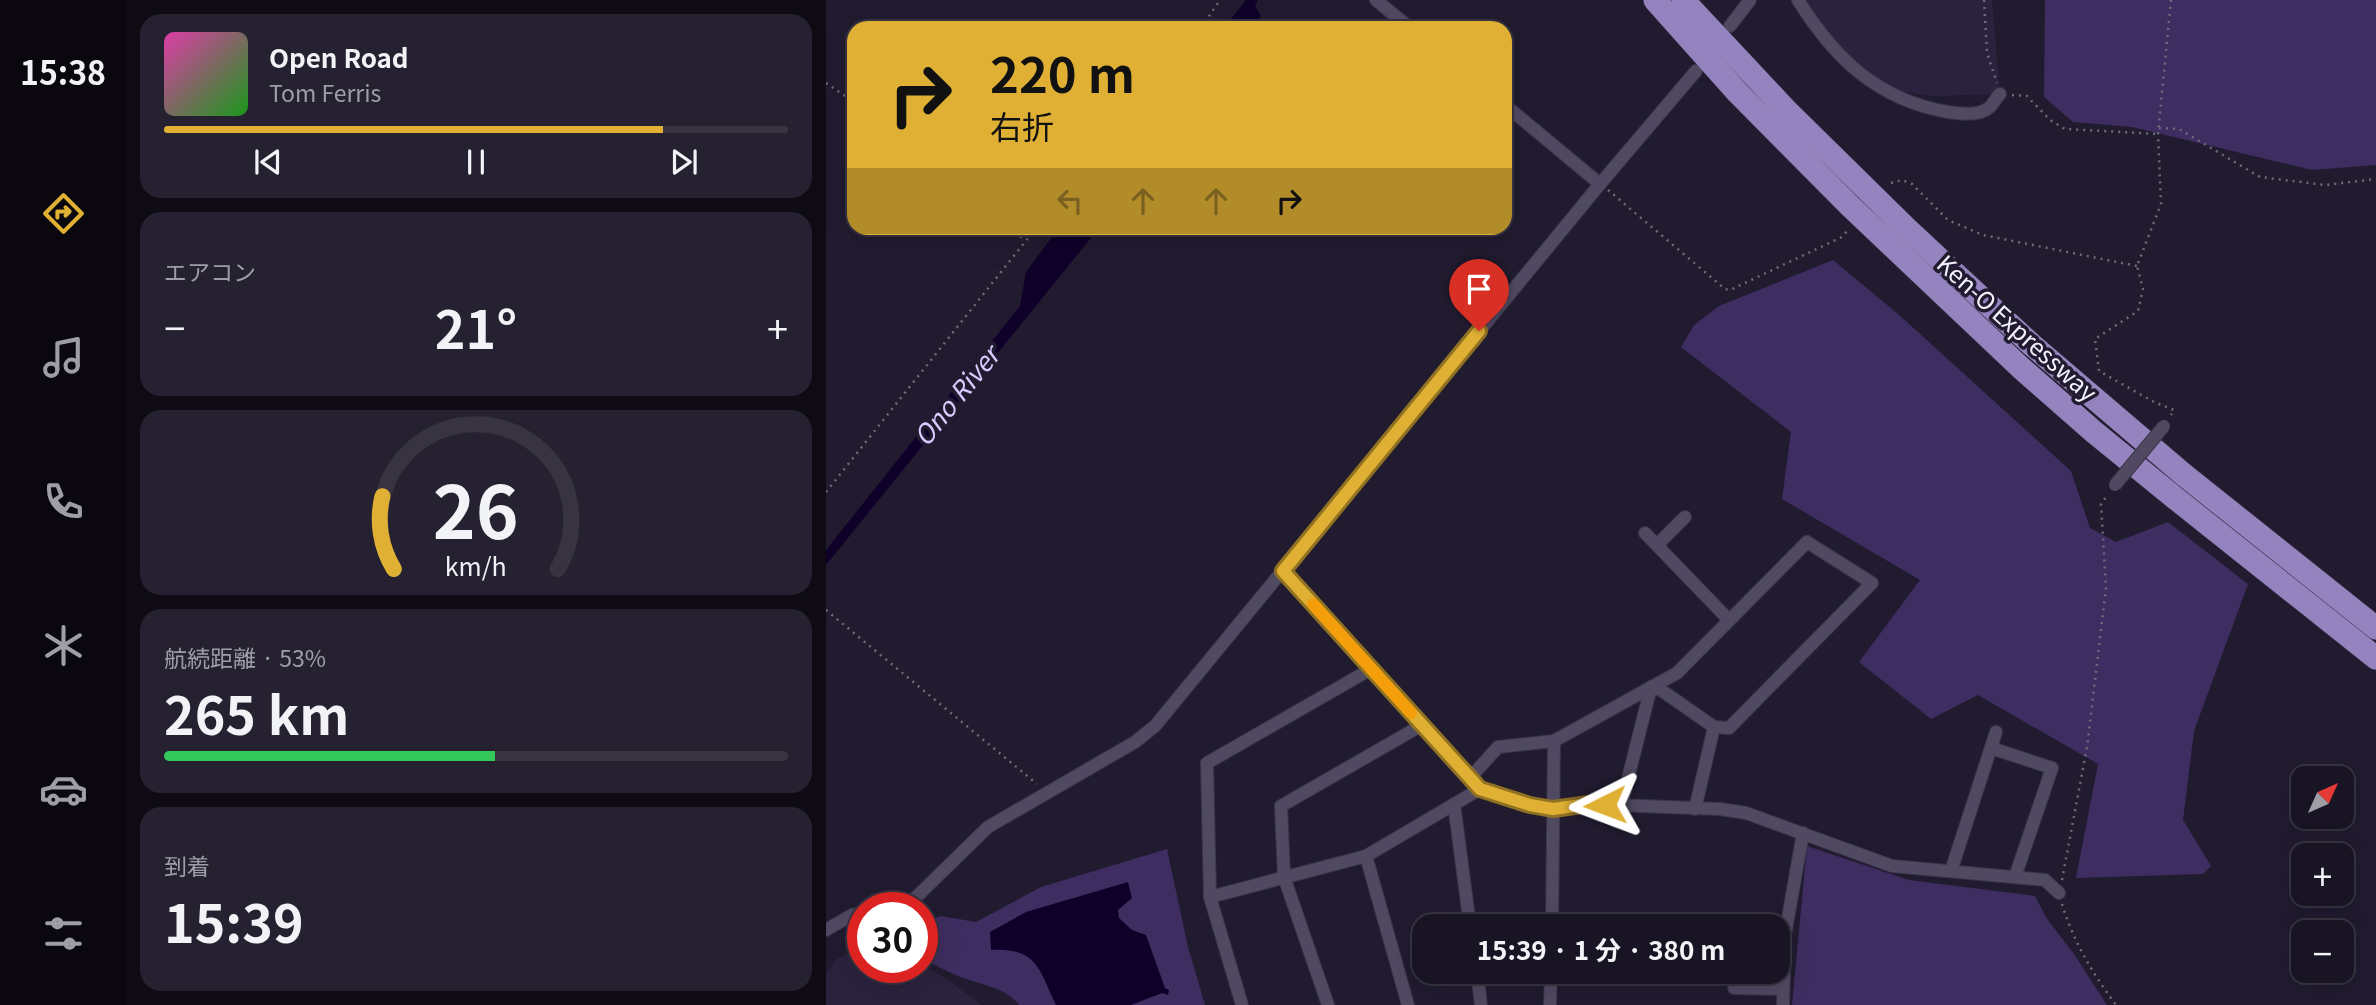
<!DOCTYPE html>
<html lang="ja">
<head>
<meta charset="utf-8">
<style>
	body { margin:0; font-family:Georgia,"Noto Sans JP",serif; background:#262131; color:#f1f3f6; height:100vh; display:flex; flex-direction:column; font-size:26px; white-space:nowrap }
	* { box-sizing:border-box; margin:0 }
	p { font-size:23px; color:#9f9ea6 }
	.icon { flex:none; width:38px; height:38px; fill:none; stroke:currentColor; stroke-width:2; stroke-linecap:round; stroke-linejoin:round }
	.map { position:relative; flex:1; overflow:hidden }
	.sheet { display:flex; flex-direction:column; gap:14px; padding:14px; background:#0e0b14; width:700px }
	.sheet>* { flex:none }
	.banner { position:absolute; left:21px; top:21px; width:665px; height:214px; border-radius:21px; box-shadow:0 7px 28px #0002,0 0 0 2px #373341; background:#dfb034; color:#111; overflow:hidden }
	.needle { width:46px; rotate:45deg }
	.tools { position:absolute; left:1465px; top:766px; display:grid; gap:14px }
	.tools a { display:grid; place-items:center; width:63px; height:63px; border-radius:14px; background:#191424; box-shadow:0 7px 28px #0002,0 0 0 2px #373341; font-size:35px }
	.speed { position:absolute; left:21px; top:892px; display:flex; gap:14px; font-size:35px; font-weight:700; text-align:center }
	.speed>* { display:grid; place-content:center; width:91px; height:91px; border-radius:50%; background:#191424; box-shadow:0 7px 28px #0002,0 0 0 2px #373341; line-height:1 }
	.speed .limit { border:10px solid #d22; background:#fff; color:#111 }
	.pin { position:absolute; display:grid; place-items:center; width:60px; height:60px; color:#fff; margin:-72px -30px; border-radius:50% 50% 50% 0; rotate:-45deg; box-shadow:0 0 7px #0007 }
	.pin .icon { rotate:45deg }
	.me { position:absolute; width:77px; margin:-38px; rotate:267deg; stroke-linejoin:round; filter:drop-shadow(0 0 5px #0008) }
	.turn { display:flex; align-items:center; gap:24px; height:147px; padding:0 28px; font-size:32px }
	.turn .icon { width:91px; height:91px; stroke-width:2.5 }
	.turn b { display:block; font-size:49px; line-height:60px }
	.lanes { display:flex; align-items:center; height:66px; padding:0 28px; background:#0003; justify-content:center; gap:35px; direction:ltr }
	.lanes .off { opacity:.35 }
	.big { font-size:52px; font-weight:700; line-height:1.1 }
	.sheet .card { flex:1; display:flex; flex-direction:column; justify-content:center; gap:10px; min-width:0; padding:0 24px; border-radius:21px; background:#262131 }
	.sheet .dial { align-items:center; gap:0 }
	.dial svg { height:182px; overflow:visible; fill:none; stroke:#373341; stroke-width:7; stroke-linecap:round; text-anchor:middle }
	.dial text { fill:#f1f3f6; stroke:none }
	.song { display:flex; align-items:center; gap:21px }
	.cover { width:84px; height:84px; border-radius:10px; background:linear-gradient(135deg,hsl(320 70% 55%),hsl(120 70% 35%)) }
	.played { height:7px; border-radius:4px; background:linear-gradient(90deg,#dfb034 80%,#373341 80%) }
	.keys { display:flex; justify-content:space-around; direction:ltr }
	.heat { display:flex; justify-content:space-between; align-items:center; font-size:38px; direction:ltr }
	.charge { height:10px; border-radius:5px; background:linear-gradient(90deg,#34c759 53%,#373341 0) }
	.trip { position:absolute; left:586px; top:914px; width:378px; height:70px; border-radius:21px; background:#191424; box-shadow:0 7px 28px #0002,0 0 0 2px #373341; font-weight:700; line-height:70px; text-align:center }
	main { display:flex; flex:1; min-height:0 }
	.tabs { display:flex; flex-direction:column; width:126px; justify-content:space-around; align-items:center; background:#0a080e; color:#9f9ea6 }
	.tabs .icon { width:49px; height:49px }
	.tabs .selected { color:#dfb034 }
	.tabs b { font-size:32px; color:#f1f3f6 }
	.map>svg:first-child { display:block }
	.built { fill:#2b233e }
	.green { fill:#3e2d60 }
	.water { fill:#0f0029 }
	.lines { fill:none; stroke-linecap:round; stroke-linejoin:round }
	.street-casing { stroke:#3a3549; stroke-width:14 }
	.highway-casing { stroke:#3a3549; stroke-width:24 }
	.path { stroke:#6f6a7b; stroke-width:2.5; stroke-dasharray:2 5; stroke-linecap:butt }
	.street { stroke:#504962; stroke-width:12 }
	.highway { stroke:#9483bf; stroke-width:23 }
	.street-bridge-casing { stroke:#3a3549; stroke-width:14; stroke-linecap:butt }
	.street-bridge { stroke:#504962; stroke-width:12 }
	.route-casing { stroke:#917222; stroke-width:18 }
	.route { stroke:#dfb034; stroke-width:12 }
	.slow { stroke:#f59e0b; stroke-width:12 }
	.labels { text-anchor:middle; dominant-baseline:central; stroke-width:7; stroke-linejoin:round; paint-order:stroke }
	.street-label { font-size:24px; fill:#f5f2fe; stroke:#211b30 }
	.water-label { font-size:26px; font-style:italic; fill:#d7cafe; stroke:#211b30 }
</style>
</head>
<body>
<main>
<nav class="tabs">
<b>15:38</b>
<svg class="icon selected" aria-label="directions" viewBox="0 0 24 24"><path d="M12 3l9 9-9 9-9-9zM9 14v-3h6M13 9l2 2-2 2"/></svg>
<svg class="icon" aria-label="music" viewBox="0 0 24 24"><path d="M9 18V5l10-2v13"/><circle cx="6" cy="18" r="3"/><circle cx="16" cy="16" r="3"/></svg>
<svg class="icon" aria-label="phone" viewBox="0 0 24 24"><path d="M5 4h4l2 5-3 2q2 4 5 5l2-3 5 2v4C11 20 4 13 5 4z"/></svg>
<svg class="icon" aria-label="climate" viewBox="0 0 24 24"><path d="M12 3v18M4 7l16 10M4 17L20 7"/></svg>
<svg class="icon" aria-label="car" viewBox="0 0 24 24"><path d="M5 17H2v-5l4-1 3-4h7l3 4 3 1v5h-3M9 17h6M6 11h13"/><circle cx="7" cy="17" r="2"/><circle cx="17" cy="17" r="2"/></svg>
<svg class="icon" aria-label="filters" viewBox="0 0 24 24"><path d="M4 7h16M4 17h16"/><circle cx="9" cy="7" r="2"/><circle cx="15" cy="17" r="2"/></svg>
</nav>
<section class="sheet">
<div class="card">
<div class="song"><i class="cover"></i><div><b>Open Road</b><p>Tom Ferris</p></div></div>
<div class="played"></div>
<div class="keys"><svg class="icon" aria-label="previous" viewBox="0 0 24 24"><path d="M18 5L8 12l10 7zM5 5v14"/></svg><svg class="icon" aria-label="pause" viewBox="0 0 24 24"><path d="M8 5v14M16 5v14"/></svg><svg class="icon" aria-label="next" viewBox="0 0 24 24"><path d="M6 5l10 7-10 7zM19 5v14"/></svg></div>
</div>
<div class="card"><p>エアコン</p>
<div class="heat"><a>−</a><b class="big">21°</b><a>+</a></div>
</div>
<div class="card dial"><svg viewBox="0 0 100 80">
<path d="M14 69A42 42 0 1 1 86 69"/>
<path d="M14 69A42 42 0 0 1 9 37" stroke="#dfb034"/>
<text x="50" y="56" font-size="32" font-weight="700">26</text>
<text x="50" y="72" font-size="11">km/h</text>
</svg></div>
<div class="card"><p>航続距離 · 53%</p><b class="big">265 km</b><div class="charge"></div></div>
<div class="card"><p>到着</p><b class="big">15:39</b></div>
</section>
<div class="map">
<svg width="1550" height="1005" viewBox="0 0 1550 1005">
	<rect width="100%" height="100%" fill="#211b30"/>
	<g class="built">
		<polygon points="973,0 1166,0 1174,94 1109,96 1054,89"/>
		<polygon points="37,946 37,968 96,968 96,965 116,976 156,1005 0,1005 0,973 12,958"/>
	</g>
	<g class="green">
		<polygon points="1219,0 1550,0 1550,165 1486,170 1306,127 1247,122 1218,97"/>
		<polygon points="1007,260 1071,313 1245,471 1264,528 1290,542 1342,522 1422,584 1368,731 1357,820 1385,866 1377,874 1250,878 1272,764 1152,695 1105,719 1033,662 1094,580 956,499 965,432 855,347 868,325 893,306"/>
		<polygon points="981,846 1083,880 1209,896 1221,919 1248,954 1281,1005 966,1005"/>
		<path d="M341,849L362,947L379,1005H193C180,987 151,984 132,976C120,971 108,964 96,958V922L115,916L150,922L215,887Z"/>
	</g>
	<g class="water">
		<polygon points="420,0 432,0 429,6 435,16 427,28 398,28"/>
		<polygon points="237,228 273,228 0,565 0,550 194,306 200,272 226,237"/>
		<path d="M302,882L306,898L292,910L293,918L306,930L320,935L339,988L343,990L342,995L336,993L305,1005H230C213,969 211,947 165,950L164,932L200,912Z"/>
	</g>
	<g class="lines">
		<defs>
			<g id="street">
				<polyline points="550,0 584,28"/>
				<path d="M972,0C1009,59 1052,100 1122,112C1134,114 1154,116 1164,107C1168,103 1170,98 1174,94"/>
				<polyline points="904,26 924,0"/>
				<polyline points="679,105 774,184"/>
				<polyline points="819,533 903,620"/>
				<polyline points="831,545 859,517"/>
				<polyline points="457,571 654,789 704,805 727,809 763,804 894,809 920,813 1066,866 1219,880 1233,893"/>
				<polyline points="1165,748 1226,768 1189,877"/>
				<polyline points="644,778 672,747 728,741 851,673 981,542 1046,583 903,728 888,727 869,809"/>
				<polyline points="628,804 644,926"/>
				<polyline points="795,806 825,687 835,690 888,727"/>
				<polyline points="540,856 582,1005"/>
				<polyline points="1125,871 1170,732"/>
				<polyline points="384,897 381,763 545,669"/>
				<polyline points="75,908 81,906 162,827 309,742 329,726 774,184 870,71"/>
				<polyline points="726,926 728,741"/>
				<polyline points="0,930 26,915 37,913"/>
				<polyline points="651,971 655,1005"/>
				<polyline points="908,988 957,989"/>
				<polyline points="416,1005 384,897 540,856 654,789"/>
				<polyline points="502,1005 458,877 455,806 596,725"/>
				<polyline points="724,1005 725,971"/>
				<polyline points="957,1005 959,935 977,833"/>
			</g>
			<g id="highway">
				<polyline points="829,0 912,93 1024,206 1195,368 1268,432 1349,498 1550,658"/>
				<polyline points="857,0 961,111 1080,228 1206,345 1357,474 1550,628"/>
			</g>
		</defs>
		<use href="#street" class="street-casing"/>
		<use href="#highway" class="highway-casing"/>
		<g class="path">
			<polyline points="1158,0 1161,53 1171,83"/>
			<polyline points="1345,0 1332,134 1335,204 1311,266 1317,289 1312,311 1269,339 1273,371 1328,402 1348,410 1345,415"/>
			<polyline points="375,28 394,0"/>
			<polyline points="0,83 28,102"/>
			<polyline points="1186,95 1201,96 1224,120 1239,129 1332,134"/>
			<polyline points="1333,128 1353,129 1434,177 1499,185 1550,179"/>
			<polyline points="1065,183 1076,180 1086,184 1122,220 1157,235 1311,266"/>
			<polyline points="782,190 899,289 904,290 1016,237 1022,230"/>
			<polyline points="183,228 199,240"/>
			<polyline points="0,492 210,228"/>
			<polyline points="0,610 211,784"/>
			<polyline points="1236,880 1261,747 1280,588 1275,504 1282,494"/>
			<path d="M1236,904C1247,941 1267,974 1290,1005"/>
		</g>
		<use href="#street" class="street"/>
		<use href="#highway" class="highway"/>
		<defs>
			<polyline id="street-bridge" points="1289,485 1338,426"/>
		</defs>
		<use href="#street-bridge" class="street-bridge-casing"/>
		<use href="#street-bridge" class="street-bridge"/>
	</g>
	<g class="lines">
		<defs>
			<polyline id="route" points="653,331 457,571 654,789 704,805 727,809 763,804 779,805"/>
		</defs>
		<use href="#route" class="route-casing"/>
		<use href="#route" class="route"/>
		<polyline class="slow" points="487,604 585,713"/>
	</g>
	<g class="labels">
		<g class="street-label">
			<text transform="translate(1192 327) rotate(42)">Ken-O Expressway</text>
		</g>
		<g class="water-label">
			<text transform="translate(129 395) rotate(-51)">Ono River</text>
		</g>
	</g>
</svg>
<div class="tools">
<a><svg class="needle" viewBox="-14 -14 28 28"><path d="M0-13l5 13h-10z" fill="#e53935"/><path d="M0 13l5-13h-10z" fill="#9f9ea6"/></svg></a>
<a>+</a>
<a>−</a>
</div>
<div class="speed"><div class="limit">30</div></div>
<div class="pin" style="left:653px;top:331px;background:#d93025"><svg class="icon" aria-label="arrive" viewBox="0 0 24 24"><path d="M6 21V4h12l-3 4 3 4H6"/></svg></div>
<svg class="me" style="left:779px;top:805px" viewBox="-20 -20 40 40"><path d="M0-17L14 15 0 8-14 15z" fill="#dfb034" stroke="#fff" stroke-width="4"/></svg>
<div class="trip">15:39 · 1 分 · 380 m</div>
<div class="banner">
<div class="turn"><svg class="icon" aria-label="right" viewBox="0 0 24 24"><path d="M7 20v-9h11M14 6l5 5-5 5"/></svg><div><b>220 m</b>右折</div></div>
<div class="lanes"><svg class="icon off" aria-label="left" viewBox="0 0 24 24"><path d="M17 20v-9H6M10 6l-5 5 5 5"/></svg><svg class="icon off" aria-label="ahead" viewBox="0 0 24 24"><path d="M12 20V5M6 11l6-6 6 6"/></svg><svg class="icon off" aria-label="ahead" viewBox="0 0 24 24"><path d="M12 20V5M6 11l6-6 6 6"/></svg><svg class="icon" aria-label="right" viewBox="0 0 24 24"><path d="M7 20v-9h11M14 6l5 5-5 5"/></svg></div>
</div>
</div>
</main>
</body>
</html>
